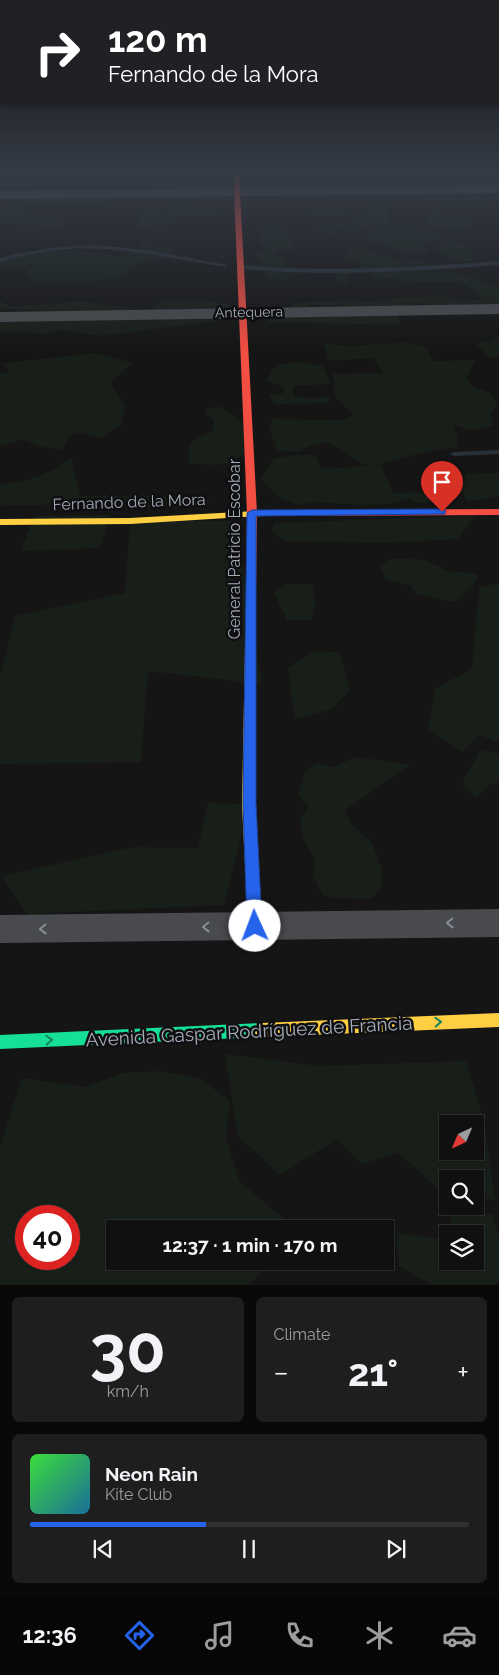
<!DOCTYPE html>
<html lang="en">
<head>
<meta charset="utf-8">
<style>
	body { margin:0; font-family:Raleway,sans-serif; background:#1e1e1e; color:#f1f3f6; height:100vh; display:flex; flex-direction:column; font-size:19px; white-space:nowrap }
	* { box-sizing:border-box; margin:0 }
	p { font-size:16px; color:#9c9d9f }
	.icon { flex:none; width:28px; height:28px; fill:none; stroke:currentColor; stroke-width:2; stroke-linecap:round; stroke-linejoin:round }
	.map { position:relative; height:1285px; overflow:hidden }
	.sheet { display:flex; flex-direction:column; gap:12px; padding:12px; background:#090909; flex:1 }
	.sheet>* { flex:none }
	.guide { position:absolute; left:0px; top:0px; width:500px; height:105px; box-shadow:0 1px 4px #0004,0 0 0 1px #303030; background:#202124; color:#fff; overflow:hidden }
	.needle { width:32px; rotate:224deg }
	.fabs { position:absolute; left:439px; top:1115px; display:grid; gap:10px }
	.fabs a { display:grid; place-items:center; width:45px; height:45px; border-radius:0px; background:#101010; box-shadow:0 1px 4px #0004,0 0 0 1px #303030; font-size:25px }
	.speed { position:absolute; left:15px; top:1205px; display:flex; gap:10px; font-size:25px; font-weight:700; text-align:center }
	.speed>* { display:grid; place-content:center; width:65px; height:65px; border-radius:50%; background:#101010; box-shadow:0 1px 4px #0004,0 0 0 1px #303030; line-height:1 }
	.speed .limit { border:8px solid #d22; background:#fff; color:#111 }
	.pin { position:absolute; display:grid; place-items:center; width:42px; height:42px; color:#fff; margin:-51px -21px; border-radius:50% 50% 50% 0; rotate:-45deg; box-shadow:0 0 5px #0007 }
	.pin .icon { rotate:45deg }
	.me { position:absolute; width:55px; margin:-28px; rotate:358deg; stroke-linejoin:round; filter:drop-shadow(0 0 4px #0008) }
	.turn { display:flex; align-items:center; gap:18px; height:105px; padding:0 25px; font-size:22px }
	.turn .icon { width:65px; height:65px; stroke-width:2.5 }
	.turn b { display:block; font-size:35px; line-height:42px }
	.big { font-size:38px; font-weight:700; line-height:1.1 }
	.sheet .widget { flex:1; display:flex; flex-direction:column; justify-content:center; gap:8px; min-width:0; padding:0 18px; border-radius:8px; background:#1e1e1e }
	.sheet .dial { align-items:center; gap:0 }
	.dial b { font-size:65px; line-height:1 }
	.song { display:flex; align-items:center; gap:15px }
	.cover { width:60px; height:60px; border-radius:8px; background:linear-gradient(135deg,hsl(120 70% 55%),hsl(200 70% 35%)) }
	.played { height:5px; border-radius:2px; background:linear-gradient(90deg,#2563eb 40%,#303030 40%) }
	.keys { display:flex; justify-content:space-around; direction:ltr }
	.heat { display:flex; justify-content:space-between; align-items:center; font-size:28px; direction:ltr }
	.sheet .tiles { flex:1; display:grid; gap:12px; grid-template-columns:1fr 1fr }
	.widget:last-child { grid-column:span 2 }
	.trip { position:absolute; left:106px; top:1220px; width:288px; height:50px; border-radius:0px; background:#101010; box-shadow:0 1px 4px #0004,0 0 0 1px #303030; font-weight:700; line-height:50px; text-align:center }
	.menu { display:flex; height:80px; justify-content:space-around; align-items:center; background:#060606; color:#9c9d9f }
	.menu .icon { width:35px; height:35px }
	.menu .current { color:#2563eb }
	.menu b { font-size:22px; color:#f1f3f6 }
	.map>svg:first-child { display:block }
	.green { fill:#181f19; fill-rule:evenodd }
	.lines { fill:none; stroke-linecap:round; stroke-linejoin:round }
	.stream { fill:#273037; fill-rule:evenodd }
	.street { fill:#484a4e; fill-rule:evenodd }
	.fast { fill:#16e098; fill-rule:evenodd }
	.slow { fill:#ffcf43; fill-rule:evenodd }
	.jam { fill:#f24e42; fill-rule:evenodd }
	.oneway { stroke:#888e98 }
	.oneway2 { stroke:#13825b }
	.route { fill:#2563eb; stroke:#184099 }
	.labels { text-anchor:middle; dominant-baseline:central; stroke-width:5; stroke-linejoin:round; paint-order:stroke }
	.far-street-label { font-size:14px; fill:#a4abb7; stroke:#0f0f11 }
	.street-label { font-size:16px; fill:#a4abb7; stroke:#0f0f11 }
	.near-street-label { font-size:19px; fill:#a4abb7; stroke:#0f0f11 }
</style>
</head>
<body>
<div class="map">
<svg width="499" height="1285" viewBox="0 0 499 1285">
	<rect width="100%" height="100%" fill="#151515"/>
	<g class="green">
		<polygon points="0,171 8,171 10,174 10,181 28,182 37,186 24,189 0,188"/>
		<polygon points="52,171 111,171 117,177 75,181 58,187 49,183 47,174"/>
		<path d="M418,171H454L458,176L469,181C459,188 440,185 428,183Z"/>
		<polygon points="230,176 228,185 215,188 189,186 210,181 213,180 212,179"/>
		<path d="M374,192H413L420,197L384,198C386,206 390,213 390,222L382,225L374,224C357,237 356,232 337,231L338,234L321,231L318,224L330,223L339,224L363,220V215L372,210L362,196Z"/>
		<polygon points="448,194 456,195 460,199 469,195 490,197 487,202 459,202 456,204 460,208 454,209 449,206 450,203 437,202 436,198"/>
		<path d="M120,196L122,199L95,204L83,203L62,207L56,204L25,205L24,211C38,222 54,209 64,226L0,224V213L14,204L12,201L19,197Z"/>
		<polygon points="193,201 185,211 210,211 226,214 216,216 178,216 176,224 139,226 138,214 145,210 168,213 169,203"/>
		<polygon points="314,209 341,211 352,215 318,217 311,216 308,211"/>
		<path d="M433,209L443,214L445,220C457,222 468,217 479,221L469,226V230C457,234 435,228 424,222Z"/>
		<path d="M261,226C273,227 288,228 294,241L292,245L297,249V251H275L273,254L286,259V262L282,266L289,280L269,279L264,273L261,259L255,254L264,249L261,245L270,244L260,242L261,238L257,229Z"/>
		<path d="M406,226L449,236L420,244L428,248L426,253C404,255 382,245 362,237L372,229Z"/>
		<polygon points="144,240 148,241 153,248 167,248 175,250 174,255 164,259 149,259 128,270 117,279 47,283 33,280 28,270 36,264 18,268 0,266 0,257 20,252 74,250 119,256 140,248 139,241"/>
		<path d="M445,240L468,245L473,250L469,255L477,258C464,269 440,256 431,244H442Z"/>
		<path d="M357,249C375,249 387,259 404,262C413,263 417,259 427,262L430,271C445,272 459,273 473,278C485,281 485,285 499,286V304C482,303 478,311 460,304C440,314 433,302 414,304C408,305 403,308 398,309C385,311 371,309 358,310L357,306L352,309L340,304L331,306L309,304V308L292,306L294,303L335,301L341,299L374,302L398,297H424L439,294L451,299L480,300L478,293L460,282H412L389,278L373,279V275L361,271L350,274L346,285L337,283L336,271L366,265C359,261 349,263 341,259L348,255L346,251Z"/>
		<polygon points="162,299 212,301 233,306 215,314 218,316 218,321 100,336 63,330 46,334 0,331 0,322 163,313 151,308"/>
		<polygon points="0,301 12,307 81,301 135,308 123,313 0,309"/>
		<polygon points="398,315 400,325 269,322 269,316"/>
		<polygon points="493,337 499,338 499,358 488,357 476,343 495,340"/>
		<polygon points="409,342 426,347 433,361 476,360 467,376 471,386 491,393 497,404 490,414 494,426 470,430 453,424 457,435 457,447 425,452 376,465 381,465 393,493 432,492 429,482 465,482 465,474 499,473 499,497 467,501 462,492 449,502 415,503 409,498 390,504 363,505 313,502 299,505 281,498 260,478 274,459 293,455 315,455 322,469 371,466 362,464 327,442 308,447 298,452 278,451 269,428 272,419 341,420 354,415 335,397 332,374 383,373 374,358 328,361 324,344 353,346"/>
		<polygon points="96,353 133,363 110,383 125,407 121,425 100,438 79,433 70,436 62,450 42,447 22,440 0,446 0,373 9,372 3,363"/>
		<polygon points="301,362 323,366 331,384 293,386 293,396 309,398 329,397 328,403 275,404 269,395 284,393 283,386 266,381 276,365"/>
		<path d="M222,407L249,428L252,447L231,463L210,465L189,463C187,439 193,440 213,431L214,420L206,415V408Z"/>
		<path d="M71,458L80,496H187L212,503L174,508L73,504L0,506V485C27,481 49,475 71,458Z"/>
		<polygon points="110,515 100,548 21,551 34,516"/>
		<polygon points="475,516 458,539 386,543 284,541 272,530 274,523"/>
		<polygon points="130,521 236,521 262,684 148,671 141,762 0,764 0,677 15,616 125,593"/>
		<polygon points="394,558 425,560 448,571 478,574 477,580 455,602 416,594 411,586 385,579 379,565"/>
		<polygon points="499,583 499,743 480,735 462,752 428,729 436,688 472,669 479,588"/>
		<polygon points="287,584 312,584 316,605 311,620 287,620 274,593"/>
		<polygon points="315,651 340,652 350,690 332,709 295,719 288,668"/>
		<polygon points="481,749 499,754 499,782 490,785 476,797 462,783"/>
		<polygon points="357,757 410,765 345,810 351,824 372,843 382,870 382,887 373,899 335,898 323,895 313,876 315,860 303,838 300,821 309,805 298,796 305,772 317,763 332,767"/>
		<polygon points="208,803 249,804 224,905 27,914 2,876 133,847 198,848"/>
		<path d="M225,1054L319,1066L466,1061L484,1120L495,1200L475,1197V1179H448L447,1194H444L399,1153L361,1164L337,1139L280,1175L238,1136ZM448,1124H475V1151H448Z"/>
		<path d="M160,1071L198,1078L230,1100L226,1139L240,1182L296,1229H115V1261H274L249,1285H0V1147L22,1078L86,1087L122,1073ZM26,1216H69V1259H26Z"/>
		<polygon points="450,1213 492,1214 499,1235 499,1282 496,1285 432,1285 399,1266 396,1233 447,1240 448,1261 475,1261 475,1234 453,1234"/>
	</g>
	<g class="lines">
		<g class="stream">
			<path d="M98,245L153,251L228,265L225,267C173,259 121,246 68,249C45,251 22,256 0,262V258C33,250 64,245 98,245Z"/>
			<path d="M499,261V265C413,271 329,277 243,269L240,267L243,265C329,273 413,267 499,261Z"/>
			<polygon points="499,450 499,454 454,456 450,454 454,452"/>
		</g>
		<g class="street">
			<polygon points="499,185 499,193 0,199 0,191"/>
			<polygon points="499,304 499,314 0,322 0,312"/>
			<polygon points="499,909 499,937 0,943 0,915"/>
		</g>
		<polygon class="fast" points="262,1023 268,1025 270,1030 268,1035 262,1037 0,1049 0,1035"/>
		<g class="slow">
			<polygon points="274,510 277,511 279,513 277,515 130,524 0,525 0,519 130,518"/>
			<polygon points="251,594 256,597 256,804 262,927 260,931 255,933 250,931 248,927 242,804 246,597"/>
			<polygon points="499,1013 499,1027 262,1037 256,1035 254,1030 256,1025 262,1023"/>
		</g>
		<g class="jam">
			<polygon points="235,171 241,171 240,192 257,513 256,597 251,600 246,597 247,513 234,192"/>
			<polygon points="499,509 499,515 274,516 269,513 274,510"/>
		</g>
	</g>
	<defs><path id="oneway-chevron" d="M-2-3.5L2.5 0L-2 3.5" fill="none" stroke-width="1.6" stroke-linecap="round" stroke-linejoin="round" transform="scale(1.25)"/></defs>
	<g class="oneway">
		<use href="#oneway-chevron" transform="translate(450 923) rotate(179)"/>
		<use href="#oneway-chevron" transform="translate(206 927) rotate(179)"/>
		<use href="#oneway-chevron" transform="translate(43 929) rotate(179)"/>
	</g>
	<g class="oneway2">
		<use href="#oneway-chevron" transform="translate(438 1022) rotate(-3)"/>
		<use href="#oneway-chevron" transform="translate(49 1040) rotate(-3)"/>
	</g>
	<linearGradient id="sky" x2="0" y2="1"><stop stop-color="#0c0c0c"/><stop offset="0.49" stop-color="#353b46"/><stop offset="1" stop-color="#353b46" stop-opacity="0"/></linearGradient>
	<rect width="499" height="351" fill="url(#sky)"/>
	<polygon class="route" points="442,509 445,510 445,514 256,516 256,804 262,926 260,931 255,932 249,931 247,926 243,804 247,513 252,510"/>
	<g class="labels">
		<g class="far-street-label">
			<text transform="translate(249 312) rotate(-1)">Antequera</text>
		</g>
		<g class="street-label">
			<text transform="translate(129 502) rotate(-2)">Fernando de la Mora</text>
			<text transform="translate(234 549) rotate(-90)">General Patricio Escobar</text>
		</g>
		<g class="near-street-label">
			<text transform="translate(249 1031) rotate(-3)">Avenida Gaspar Rodríguez de Francia</text>
		</g>
	</g>
</svg>
<div class="fabs">
<a><svg class="needle" viewBox="-14 -14 28 28"><path d="M0-13l5 13h-10z" fill="#e53935"/><path d="M0 13l5-13h-10z" fill="#9c9d9f"/></svg></a>
<a><svg class="icon" aria-label="search" viewBox="0 0 24 24"><circle cx="10" cy="10" r="6"/><path d="M15 15l6 6"/></svg></a>
<a><svg class="icon" aria-label="layers" viewBox="0 0 24 24"><path d="M12 4l9 5-9 5-9-5zM3 14l9 5 9-5"/></svg></a>
</div>
<div class="speed"><div class="limit">40</div></div>
<div class="pin" style="left:442px;top:512px;background:#d93025"><svg class="icon" aria-label="arrive" viewBox="0 0 24 24"><path d="M6 21V4h12l-3 4 3 4H6"/></svg></div>
<svg class="me" style="left:255px;top:926px" viewBox="-20 -20 40 40"><circle r="19" fill="#fff"/><path d="M0-13L10 11 0 6-10 11z" fill="#2563eb"/></svg>
<div class="trip">12:37 · 1 min · 170 m</div>
<div class="guide">
<div class="turn"><svg class="icon" aria-label="right" viewBox="0 0 24 24"><path d="M7 20v-9h11M14 6l5 5-5 5"/></svg><div><b>120 m</b>Fernando de la Mora</div></div>
</div>
</div>
<section class="sheet">
<div class="tiles">
<div class="widget dial"><b>30</b><p>km/h</p></div>
<div class="widget"><p>Climate</p>
<div class="heat"><a>−</a><b class="big">21°</b><a>+</a></div>
</div>
<div class="widget">
<div class="song"><i class="cover"></i><div><b>Neon Rain</b><p>Kite Club</p></div></div>
<div class="played"></div>
<div class="keys"><svg class="icon" aria-label="previous" viewBox="0 0 24 24"><path d="M18 5L8 12l10 7zM5 5v14"/></svg><svg class="icon" aria-label="pause" viewBox="0 0 24 24"><path d="M8 5v14M16 5v14"/></svg><svg class="icon" aria-label="next" viewBox="0 0 24 24"><path d="M6 5l10 7-10 7zM19 5v14"/></svg></div>
</div>
</div>
</section>
<nav class="menu">
<b>12:36</b>
<svg class="icon current" aria-label="directions" viewBox="0 0 24 24"><path d="M12 3l9 9-9 9-9-9zM9 14v-3h6M13 9l2 2-2 2"/></svg>
<svg class="icon" aria-label="music" viewBox="0 0 24 24"><path d="M9 18V5l10-2v13"/><circle cx="6" cy="18" r="3"/><circle cx="16" cy="16" r="3"/></svg>
<svg class="icon" aria-label="phone" viewBox="0 0 24 24"><path d="M5 4h4l2 5-3 2q2 4 5 5l2-3 5 2v4C11 20 4 13 5 4z"/></svg>
<svg class="icon" aria-label="climate" viewBox="0 0 24 24"><path d="M12 3v18M4 7l16 10M4 17L20 7"/></svg>
<svg class="icon" aria-label="car" viewBox="0 0 24 24"><path d="M5 17H2v-5l4-1 3-4h7l3 4 3 1v5h-3M9 17h6M6 11h13"/><circle cx="7" cy="17" r="2"/><circle cx="17" cy="17" r="2"/></svg>
</nav>
</body>
</html>
